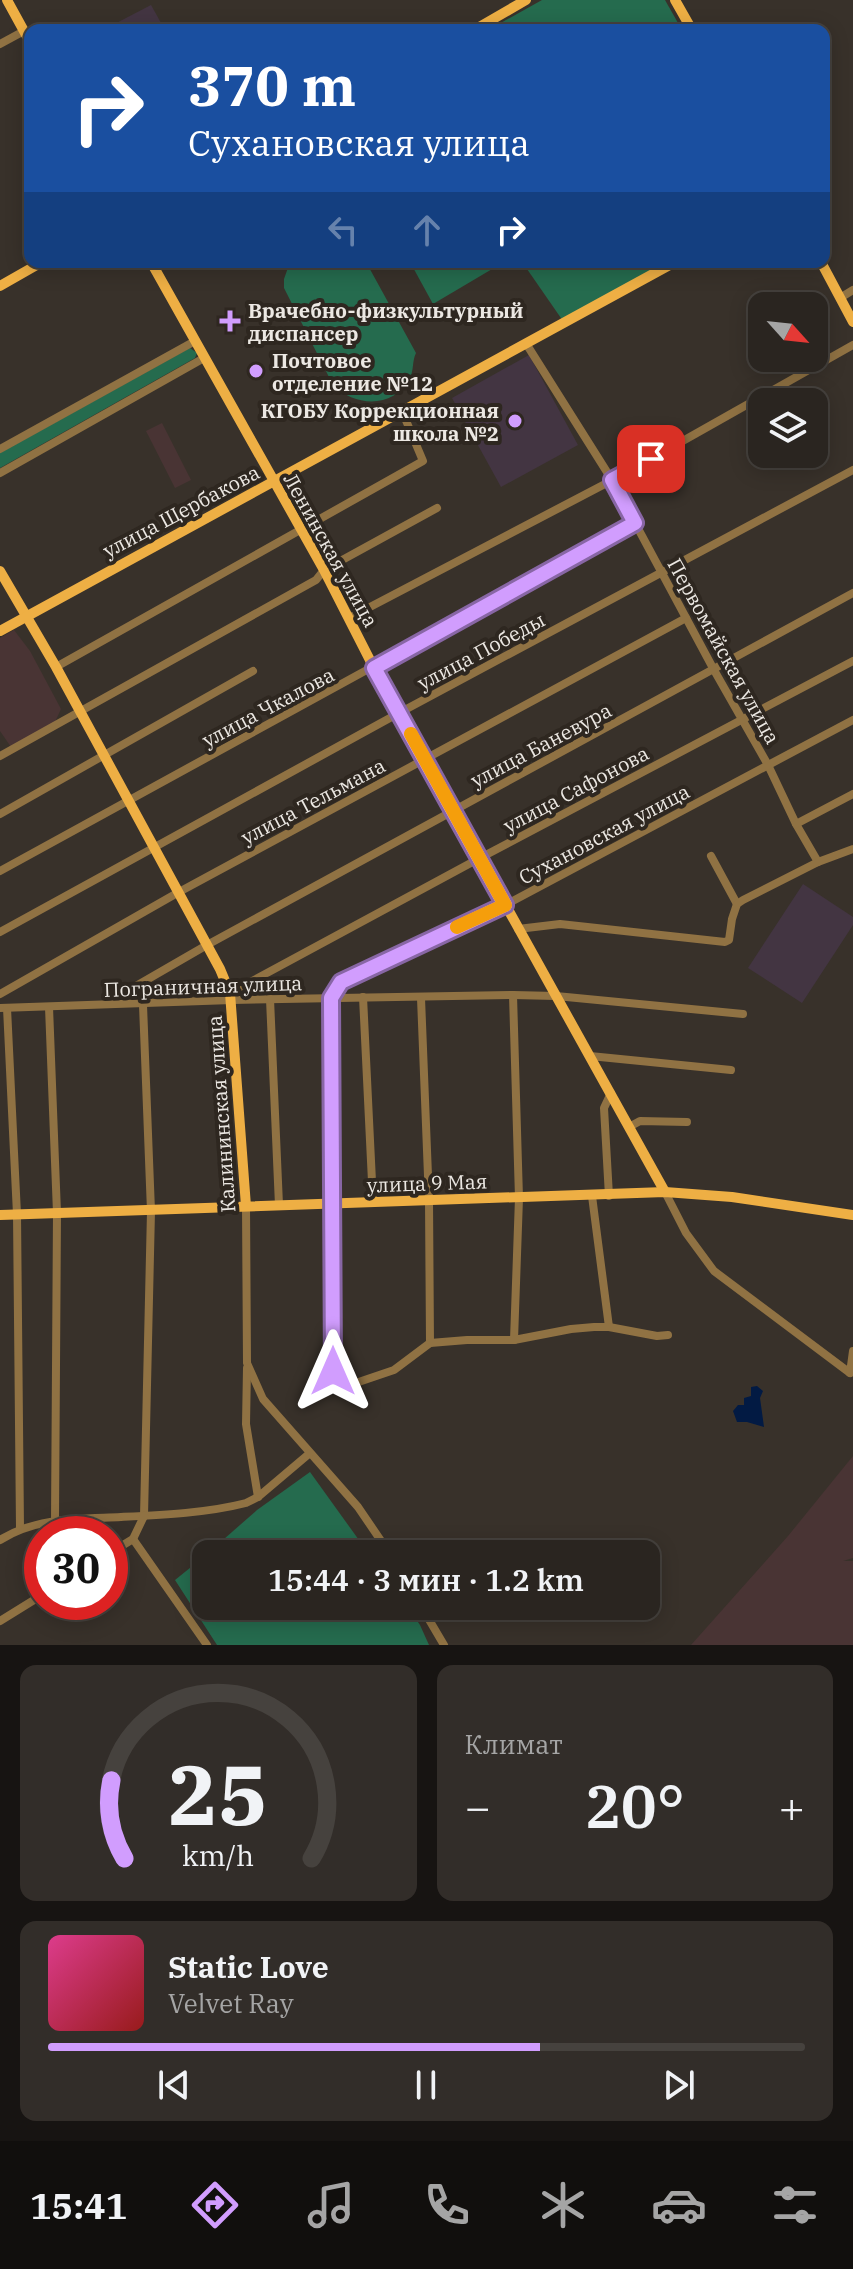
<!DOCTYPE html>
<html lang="ru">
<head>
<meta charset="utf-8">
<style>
	body { margin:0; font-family:"IBM Plex Serif",serif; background:#322d29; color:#f1f3f6; height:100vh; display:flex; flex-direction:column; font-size:30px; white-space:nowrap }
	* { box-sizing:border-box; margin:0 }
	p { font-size:26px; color:#a5a5a5 }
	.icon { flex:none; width:44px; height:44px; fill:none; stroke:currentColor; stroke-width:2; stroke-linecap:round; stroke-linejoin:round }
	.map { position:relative; height:1645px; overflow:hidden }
	.sheet { display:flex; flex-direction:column; gap:20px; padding:20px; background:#171412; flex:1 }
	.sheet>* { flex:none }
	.hud { position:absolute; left:24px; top:24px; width:806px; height:244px; border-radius:16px; box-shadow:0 4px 20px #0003,0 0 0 2px #46423e; background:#1a4fa0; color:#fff; overflow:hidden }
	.needle { width:52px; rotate:117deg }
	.fabs { position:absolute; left:748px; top:292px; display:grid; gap:16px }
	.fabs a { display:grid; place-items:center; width:80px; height:80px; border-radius:16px; background:#2a2520; box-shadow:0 4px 20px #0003,0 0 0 2px #46423e; font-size:40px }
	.speed { position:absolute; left:24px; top:1516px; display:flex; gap:16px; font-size:40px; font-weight:700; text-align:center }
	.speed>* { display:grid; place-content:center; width:104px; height:104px; border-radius:50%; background:#2a2520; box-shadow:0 4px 20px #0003,0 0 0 2px #46423e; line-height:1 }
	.speed .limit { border:12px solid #d22; background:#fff; color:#111 }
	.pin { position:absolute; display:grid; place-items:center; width:68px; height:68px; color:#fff; margin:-34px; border-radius:16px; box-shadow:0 4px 12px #0006 }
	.me { position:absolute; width:88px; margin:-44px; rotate:0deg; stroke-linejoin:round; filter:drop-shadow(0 0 6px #0008) }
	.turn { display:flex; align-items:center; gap:28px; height:168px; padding:0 32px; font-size:36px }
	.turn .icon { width:104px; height:104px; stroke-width:2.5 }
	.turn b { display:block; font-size:56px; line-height:68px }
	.lanes { display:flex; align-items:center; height:76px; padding:0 32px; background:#0003; justify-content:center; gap:40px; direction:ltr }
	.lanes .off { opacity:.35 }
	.big { font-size:60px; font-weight:600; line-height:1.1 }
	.sheet .tile { flex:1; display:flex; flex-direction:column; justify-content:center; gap:12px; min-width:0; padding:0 28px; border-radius:16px; background:#322d29 }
	.sheet .dial { align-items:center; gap:0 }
	.dial svg { height:208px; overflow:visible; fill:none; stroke:#46423e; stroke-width:7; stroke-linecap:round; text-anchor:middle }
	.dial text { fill:#f1f3f6; stroke:none }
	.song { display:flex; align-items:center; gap:24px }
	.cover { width:96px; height:96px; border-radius:12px; background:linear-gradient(135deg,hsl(330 70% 55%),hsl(0 70% 35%)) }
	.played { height:8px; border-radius:4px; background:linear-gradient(90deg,#d19dfe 65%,#46423e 65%) }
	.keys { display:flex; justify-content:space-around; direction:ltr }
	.heat { display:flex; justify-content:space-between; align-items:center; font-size:44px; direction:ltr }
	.sheet .tiles { flex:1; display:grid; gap:20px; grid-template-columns:1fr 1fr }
	.tile:last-child { grid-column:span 2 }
	.trip { position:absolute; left:192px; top:1540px; width:468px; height:80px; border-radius:16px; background:#2a2520; box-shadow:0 4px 20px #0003,0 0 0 2px #46423e; font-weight:600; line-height:80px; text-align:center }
	.tab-bar { display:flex; height:128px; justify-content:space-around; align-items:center; background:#110f0d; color:#a5a5a5 }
	.tab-bar .icon { width:56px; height:56px }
	.tab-bar .selected { color:#d19dfe }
	.tab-bar b { font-size:36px; color:#f1f3f6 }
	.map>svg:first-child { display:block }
	.industrial { fill:#493434 }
	.education { fill:#433542 }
	.green { fill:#256b4e }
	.water { fill:#021a43 }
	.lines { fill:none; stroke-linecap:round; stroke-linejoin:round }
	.minor { stroke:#907243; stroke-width:8 }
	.major { stroke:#eeaf44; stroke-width:10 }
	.route-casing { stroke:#8866a5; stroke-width:20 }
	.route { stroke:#d19dfe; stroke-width:14 }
	.slow { stroke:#f59e0b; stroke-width:14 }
	.poi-dot { fill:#d19dfe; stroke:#2e2720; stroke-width:3 }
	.labels { text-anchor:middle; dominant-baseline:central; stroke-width:8; stroke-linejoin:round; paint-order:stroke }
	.poi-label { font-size:20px; font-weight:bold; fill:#ece8e3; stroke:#2e2720; text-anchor:start }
	.street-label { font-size:20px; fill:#ece8e3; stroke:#2e2720 }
</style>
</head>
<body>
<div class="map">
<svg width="853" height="1645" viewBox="0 0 853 1645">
	<rect width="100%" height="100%" fill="#38312a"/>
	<g class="industrial">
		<polygon points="162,423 191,480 175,488 146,431"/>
		<polygon points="14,630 30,651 61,709 55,722 11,747 0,731 0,638"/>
		<polygon points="853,1456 853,1558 843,1561 853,1561 853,1645 691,1645 788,1536"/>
	</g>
	<g class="education">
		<polygon points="151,5 165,30 103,30"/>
		<polygon points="529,355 578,445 501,487 452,398"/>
		<polygon points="803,884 853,917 853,925 802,1003 748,968"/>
	</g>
	<g class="green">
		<polygon points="542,0 665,0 682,30 488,30"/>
		<path d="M290,262H366L416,353C412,361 414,370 410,378C394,409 355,407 333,385L284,288V279Z"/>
		<polygon points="410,262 504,262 433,304"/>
		<polygon points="528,262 671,262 563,321 527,269"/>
		<polygon points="190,348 197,353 195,358 0,468 0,453"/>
		<polygon points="310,1472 369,1554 207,1554 257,1510"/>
		<polygon points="206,1555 206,1606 407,1606 420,1625 429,1645 217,1645 175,1580"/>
	</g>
	<polygon class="water" points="757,1386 763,1391 760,1398 764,1427 747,1422 737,1422 733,1411 738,1405 744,1405 744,1398 751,1396 751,1387"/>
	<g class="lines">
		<g class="minor">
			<polyline points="0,44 24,31"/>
			<polyline points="840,298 853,290"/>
			<polyline points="527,345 612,480 714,670 768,765 796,824 818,862"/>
			<polyline points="0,449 195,341"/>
			<polyline points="0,473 204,358"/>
			<polyline points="349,618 626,473 853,345"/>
			<polyline points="56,667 423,461 402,411"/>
			<polyline points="0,756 316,580 324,570 437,508"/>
			<polyline points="0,814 253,671"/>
			<polyline points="796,824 853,794"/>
			<polyline points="711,856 737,904"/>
			<polyline points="0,871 635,523"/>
			<polyline points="518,929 560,924 725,942 729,940 732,919 737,904 743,900 818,862 853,849"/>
			<polyline points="0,932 399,713 853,470"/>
			<polyline points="230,993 480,858 853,661"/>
			<polyline points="0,994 179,892 686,618"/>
			<polyline points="513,995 519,1198 514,1340"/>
			<polyline points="363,997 373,1202"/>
			<polyline points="421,998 429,1201 430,1343"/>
			<polyline points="270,999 279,1205"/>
			<polyline points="49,1007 57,1213 55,1520"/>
			<polyline points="0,1008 232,1000 513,995 556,996 743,1014"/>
			<polyline points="7,1008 17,1214 20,1528"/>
			<polyline points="590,1056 731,1070"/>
			<polyline points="629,1127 640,1121 687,1122"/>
			<polyline points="665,1192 686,1233 714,1271 850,1373"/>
			<polyline points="592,1196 609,1327"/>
			<polyline points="609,1196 604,1108 611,1093"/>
			<polyline points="246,1206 247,1363 263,1399 358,1507 390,1554"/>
			<polyline points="668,1335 657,1336 609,1327 594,1327 571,1329 514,1340 467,1340 430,1343 394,1370 338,1389 333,1371 331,998 341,982 505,905 853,720"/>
			<polyline points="247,1368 246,1424 258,1497"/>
			<polyline points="850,1373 853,1351"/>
			<polyline points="144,1516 151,1211 143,1005 136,986 207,945 853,593"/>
			<polyline points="133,1539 207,1645"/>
			<path d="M0,1540C37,1517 79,1519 121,1517C162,1515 207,1513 246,1503L258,1497L310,1453"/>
			<polyline points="110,1553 133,1539 144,1516"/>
			<polyline points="421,1606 444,1645"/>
			<polyline points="0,1621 42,1595"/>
		</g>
		<g class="major">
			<polyline points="7,0 30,42"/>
			<polyline points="675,0 692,30"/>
			<polyline points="474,30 526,0"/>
			<polyline points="151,262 324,570 374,668 665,1192"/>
			<polyline points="821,262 853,322"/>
			<polyline points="0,286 42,262"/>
			<polyline points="0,571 56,667 220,969 230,993 246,1206"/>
			<polyline points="0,631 675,262"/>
			<polyline points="0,1215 665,1192 732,1197 853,1215"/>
		</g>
	</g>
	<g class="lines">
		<defs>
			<polyline id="route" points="333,1371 331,998 341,982 505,905 374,668 635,523 612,480 651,459"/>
		</defs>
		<use href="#route" class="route-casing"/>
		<use href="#route" class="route"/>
		<polyline class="slow" points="411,734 505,905 457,927"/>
	</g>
	<g class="poi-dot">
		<path d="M226 309h8v8h8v8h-8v8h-8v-8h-8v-8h8z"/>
		<circle cx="256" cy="371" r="8"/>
		<circle cx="515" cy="421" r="8"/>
	</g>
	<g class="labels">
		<g class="poi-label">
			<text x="248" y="310">Врачебно-физкультурный<tspan x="248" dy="23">диспансер</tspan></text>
			<text x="272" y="360">Почтовое<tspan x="272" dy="23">отделение №12</tspan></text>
			<text x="499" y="410" text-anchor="end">КГОБУ Коррекционная<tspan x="499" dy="23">школа №2</tspan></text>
		</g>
		<g class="street-label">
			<text transform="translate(181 511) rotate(-28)">улица Щербакова</text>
			<text transform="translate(331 550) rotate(61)">Ленинская улица</text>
			<text transform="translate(481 651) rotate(-28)">улица Победы</text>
			<text transform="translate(724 651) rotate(61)">Первомайская улица</text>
			<text transform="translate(268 707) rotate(-28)">улица Чкалова</text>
			<text transform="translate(541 745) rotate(-28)">улица Баневура</text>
			<text transform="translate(576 789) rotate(-28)">улица Сафонова</text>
			<text transform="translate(313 801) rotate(-28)">улица Тельмана</text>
			<text transform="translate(604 834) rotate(-28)">Сухановская улица</text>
			<text transform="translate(203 986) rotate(-2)">Пограничная улица</text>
			<text transform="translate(221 1114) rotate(-94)">Калининская улица</text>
			<text transform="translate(427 1183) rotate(-2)">улица 9 Мая</text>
		</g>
	</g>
</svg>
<div class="fabs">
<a><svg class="needle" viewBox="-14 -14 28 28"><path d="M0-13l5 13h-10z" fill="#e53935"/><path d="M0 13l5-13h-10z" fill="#a5a5a5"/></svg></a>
<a><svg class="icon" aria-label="layers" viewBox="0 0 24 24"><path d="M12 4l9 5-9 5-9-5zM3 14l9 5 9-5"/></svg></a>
</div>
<div class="speed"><div class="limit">30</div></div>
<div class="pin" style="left:651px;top:459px;background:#d93025"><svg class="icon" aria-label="arrive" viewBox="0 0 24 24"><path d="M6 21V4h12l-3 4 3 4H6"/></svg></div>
<svg class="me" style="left:333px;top:1371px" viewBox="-20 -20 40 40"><path d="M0-17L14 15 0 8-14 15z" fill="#d19dfe" stroke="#fff" stroke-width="4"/></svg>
<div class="trip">15:44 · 3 мин · 1.2 km</div>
<div class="hud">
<div class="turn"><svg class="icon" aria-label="right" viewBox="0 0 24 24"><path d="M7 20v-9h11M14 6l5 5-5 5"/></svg><div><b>370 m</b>Сухановская улица</div></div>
<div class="lanes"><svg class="icon off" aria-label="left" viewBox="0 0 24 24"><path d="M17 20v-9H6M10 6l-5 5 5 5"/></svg><svg class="icon off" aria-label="ahead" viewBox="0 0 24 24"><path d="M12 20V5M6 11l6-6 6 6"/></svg><svg class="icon" aria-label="right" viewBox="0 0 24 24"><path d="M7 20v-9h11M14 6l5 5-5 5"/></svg></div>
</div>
</div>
<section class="sheet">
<div class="tiles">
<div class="tile dial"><svg viewBox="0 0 100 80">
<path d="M14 69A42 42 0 1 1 86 69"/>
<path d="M14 69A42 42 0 0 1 9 39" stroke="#d19dfe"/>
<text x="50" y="56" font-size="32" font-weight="700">25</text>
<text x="50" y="72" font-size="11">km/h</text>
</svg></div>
<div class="tile"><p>Климат</p>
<div class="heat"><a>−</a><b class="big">20°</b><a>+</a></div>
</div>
<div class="tile">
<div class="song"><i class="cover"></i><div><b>Static Love</b><p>Velvet Ray</p></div></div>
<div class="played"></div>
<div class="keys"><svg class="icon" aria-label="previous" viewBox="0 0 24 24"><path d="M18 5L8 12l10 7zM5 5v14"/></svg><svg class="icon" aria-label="pause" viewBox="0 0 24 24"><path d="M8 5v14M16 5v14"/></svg><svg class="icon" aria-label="next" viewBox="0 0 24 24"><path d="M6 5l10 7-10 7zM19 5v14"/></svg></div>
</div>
</div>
</section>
<nav class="tab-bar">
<b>15:41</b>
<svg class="icon selected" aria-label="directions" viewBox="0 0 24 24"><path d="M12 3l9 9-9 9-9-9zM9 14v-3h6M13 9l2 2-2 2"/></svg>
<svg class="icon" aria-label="music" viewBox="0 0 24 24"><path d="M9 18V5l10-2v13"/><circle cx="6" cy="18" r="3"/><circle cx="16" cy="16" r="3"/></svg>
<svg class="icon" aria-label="phone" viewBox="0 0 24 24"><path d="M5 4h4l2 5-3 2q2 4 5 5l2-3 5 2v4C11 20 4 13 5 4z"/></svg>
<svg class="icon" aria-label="climate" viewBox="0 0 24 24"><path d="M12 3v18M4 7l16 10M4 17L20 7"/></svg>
<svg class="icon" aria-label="car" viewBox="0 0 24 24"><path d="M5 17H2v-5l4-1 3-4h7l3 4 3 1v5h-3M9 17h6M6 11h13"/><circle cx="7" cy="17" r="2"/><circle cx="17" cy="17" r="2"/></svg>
<svg class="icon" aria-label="filters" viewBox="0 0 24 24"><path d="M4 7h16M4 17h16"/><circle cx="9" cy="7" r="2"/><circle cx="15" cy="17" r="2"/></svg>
</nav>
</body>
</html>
